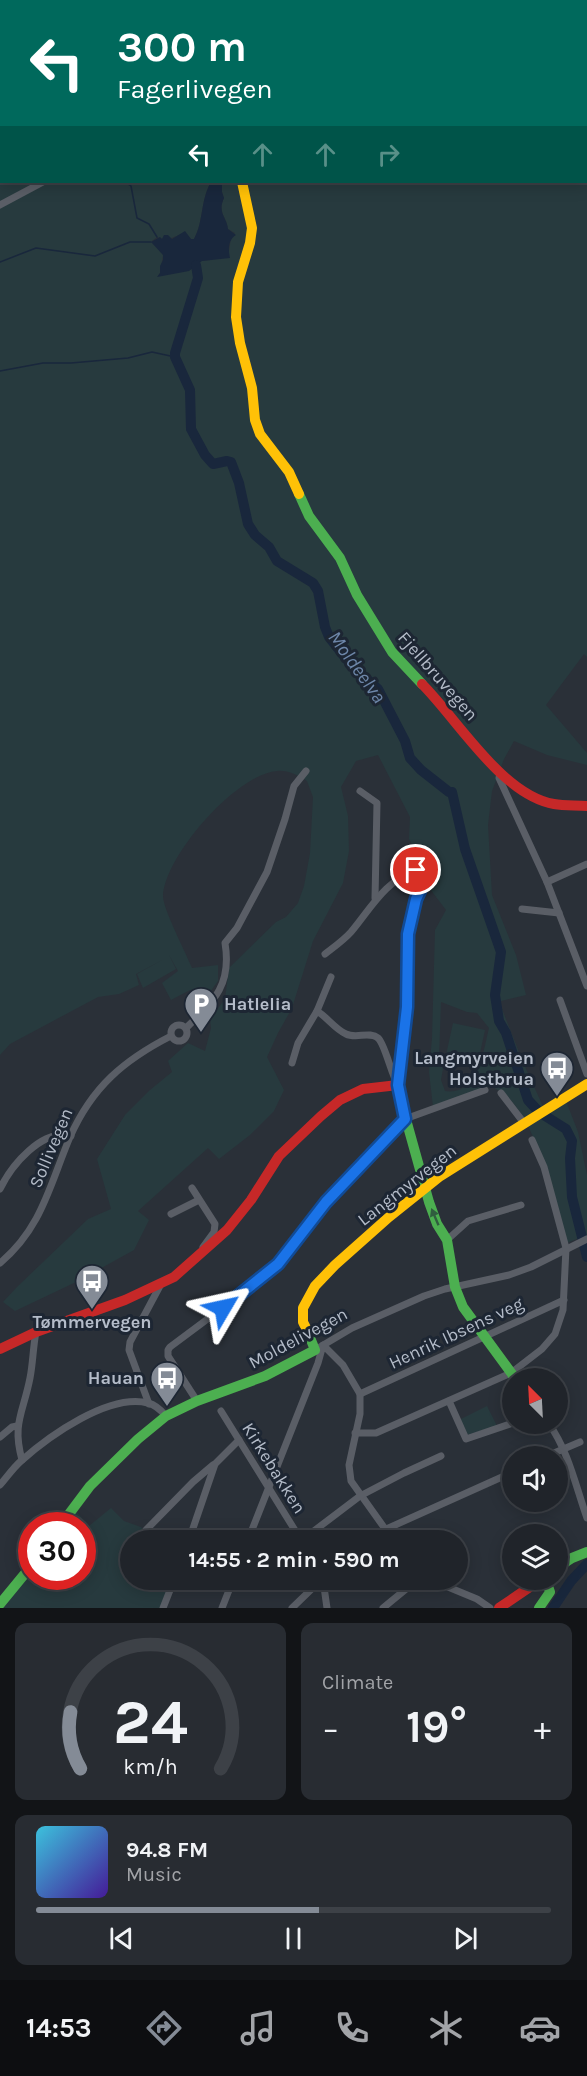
<!DOCTYPE html>
<html lang="en">
<head>
<meta charset="utf-8">
<style>
	body { margin:0; font-family:Karla,sans-serif; background:#282c32; color:#f1f3f6; height:100vh; display:flex; flex-direction:column; font-size:22px; white-space:nowrap }
	* { box-sizing:border-box; margin:0 }
	p { font-size:20px; color:#a2a4a8 }
	.icon { flex:none; width:33px; height:33px; fill:none; stroke:currentColor; stroke-width:2; stroke-linecap:round; stroke-linejoin:round }
	.map { position:relative; height:1608px; overflow:hidden }
	.panel { display:flex; flex-direction:column; gap:15px; padding:15px; background:#121417; flex:1 }
	.panel>* { flex:none }
	.hud { position:absolute; left:0px; top:0px; width:588px; height:183px; box-shadow:0 3px 15px #0003,0 0 0 2px #3d4147; background:#00695c; color:#fff; overflow:hidden }
	.needle { width:39px; rotate:336deg }
	.tools { position:absolute; left:502px; top:1368px; display:grid; gap:12px }
	.tools a { display:grid; place-items:center; width:66px; height:66px; border-radius:50%; background:#20242a; box-shadow:0 3px 15px #0003,0 0 0 2px #3d4147; font-size:30px }
	.speed { position:absolute; left:18px; top:1512px; display:flex; gap:12px; font-size:30px; font-weight:700; text-align:center }
	.speed>* { display:grid; place-content:center; width:78px; height:78px; border-radius:50%; background:#20242a; box-shadow:0 3px 15px #0003,0 0 0 2px #3d4147; line-height:1 }
	.speed .limit { border:9px solid #d22; background:#fff; color:#111 }
	.pin { position:absolute; display:grid; place-items:center; width:51px; height:51px; color:#fff; margin:-26px; border:3px solid #fff; border-radius:50%; box-shadow:0 2px 6px #0007 }
	.me { position:absolute; width:66px; margin:-33px; rotate:54deg; stroke-linejoin:round; filter:drop-shadow(0 0 4px #0008) }
	.turn { display:flex; align-items:center; gap:21px; height:126px; padding:0 18px; font-size:27px }
	.turn .icon { width:78px; height:78px; stroke-width:2.5 }
	.turn b { display:block; font-size:42px; line-height:51px }
	.lanes { display:flex; align-items:center; height:57px; padding:0 18px; background:#0003; justify-content:center; gap:30px; direction:ltr }
	.lanes .off { opacity:.35 }
	.big { font-size:45px; font-weight:700; line-height:1.1 }
	.panel .tile { flex:1; display:flex; flex-direction:column; justify-content:center; gap:9px; min-width:0; padding:0 21px; border-radius:12px; background:#282c32 }
	.panel .dial { align-items:center; gap:0 }
	.dial svg { height:156px; overflow:visible; fill:none; stroke:#3d4147; stroke-width:7; stroke-linecap:round; text-anchor:middle }
	.dial text { fill:#f1f3f6; stroke:none }
	.song { display:flex; align-items:center; gap:18px }
	.cover { width:72px; height:72px; border-radius:9px; background:linear-gradient(135deg,hsl(190 70% 55%),hsl(260 70% 35%)) }
	.played { height:6px; border-radius:3px; background:linear-gradient(90deg,#848b96 55%,#3d4147 55%) }
	.keys { display:flex; justify-content:space-around; direction:ltr }
	.heat { display:flex; justify-content:space-between; align-items:center; font-size:33px; direction:ltr }
	.panel .tiles { flex:1; display:grid; gap:15px; grid-template-columns:1fr 1fr }
	.tile:last-child { grid-column:span 2 }
	.trip { position:absolute; left:120px; top:1530px; width:348px; height:60px; border-radius:30px; background:#20242a; box-shadow:0 3px 15px #0003,0 0 0 2px #3d4147; font-weight:700; line-height:60px; text-align:center }
	.tabs { display:flex; height:96px; justify-content:space-around; align-items:center; background:#0d0e11; color:#a2a4a8 }
	.tabs .icon { width:42px; height:42px }
	.tabs .current { color:#848b96 }
	.tabs b { font-size:27px; color:#f1f3f6 }
	.map>svg:first-child { display:block }
	.green { fill:#273a3e; fill-rule:evenodd }
	.water { fill:#19273c }
	.lines { fill:none; stroke-linecap:round; stroke-linejoin:round }
	.stream { stroke:#19273c; stroke-width:1.5 }
	.river { stroke:#19273c; stroke-width:10 }
	.street { stroke:#5a5e66; stroke-width:7 }
	.fast { stroke:#4caf50; stroke-width:10 }
	.slow { stroke:#ffc107; stroke-width:10 }
	.jam { stroke:#c62828; stroke-width:10 }
	.oneway { fill:#305d3f }
	.route-casing { stroke:#114b97; stroke-width:15 }
	.route { stroke:#1a73e8; stroke-width:10 }
	.labels { text-anchor:middle; dominant-baseline:central; stroke-width:6; stroke-linejoin:round; paint-order:stroke }
	.street-label { font-size:18px; fill:#b4bcc9; stroke:#1d2633 }
	.poi-label { font-size:18px; font-weight:bold; fill:#b4bcc9; stroke:#1d2633; text-anchor:end }
	.water-label { font-size:20px; font-style:italic; fill:#6d86a8; stroke:#1d2633 }
</style>
</head>
<body>
<div class="map">
<svg width="587" height="1608" viewBox="0 0 587 1608">
	<rect width="100%" height="100%" fill="#2a3038"/>
	<g class="green">
		<path d="M0,0H587V657L584,654L546,705L587,753V765L547,755L514,741L504,759L492,791L488,825L492,895L516,955L526,995L501,1001L500,1004L522,1060L546,1113L566,1101L578,1132L587,1175V1235L564,1244C552,1200 537,1103 490,1086L433,1107L429,1072L432,1038L435,930L446,910L427,885L440,878L434,865L424,868L409,839L410,817L378,755L356,761L341,787L348,816L349,851L343,883L313,941L292,1008L278,1033L267,1057L284,1090L274,1111L250,1135L219,1159L208,1148L138,1211L149,1220L134,1250L76,1282L15,1311L3,1302L17,1287L88,1219L111,1209L97,1159L125,1115L150,1090L172,1072L168,1061L188,1043L205,1051L211,1028L210,1019L225,999L229,968L276,922L286,917L298,903L304,886L310,853L313,797L307,781C297,775 288,770 277,771C236,774 165,856 163,896C163,909 186,953 192,968L218,965V981L205,999L198,989L190,990L171,1000L162,983L178,971L169,955L176,969L143,988L137,974L164,959L136,974L139,985L119,994L98,997L10,1044L0,1055ZM2,2H586V182H222V192L224,198C217,213 227,217 228,229L235,233L231,238L229,251L210,260L201,261L192,269L158,276L160,273L163,255L152,241L157,237C168,242 172,237 182,234L191,239H194C204,221 200,201 211,182H2ZM441,1002L467,1012L477,1013L489,1028C483,1051 479,1096 445,1091L441,1080L443,1069L439,1058Z"/>
		<polygon points="453,1023 485,1030 478,1062 446,1055"/>
		<polygon points="487,1406 497,1426 467,1435 459,1420"/>
		<polygon points="111,1508 124,1521 141,1527 153,1540 130,1540 130,1580 172,1580 161,1608 2,1608 31,1572 32,1576 82,1576 82,1526 63,1525 74,1509 89,1526"/>
	</g>
	<path class="water" d="M211,182H222V192L224,198C217,213 227,217 228,229L236,235C228,240 228,249 230,258L202,261L189,271L157,277L160,273V266L163,260V255L151,242L160,237L162,239L164,235H168L172,239L185,231L191,239H194C204,221 200,201 211,182Z"/>
	<g class="lines">
		<g class="stream">
			<polyline points="295,2 296,0"/>
			<polyline points="0,102 2,102"/>
			<polyline points="125,182 131,186 137,218 149,224 157,237"/>
			<polyline points="0,262 36,248 95,256 130,242 151,242"/>
			<polyline points="0,371 43,363 71,363 128,358 152,352 175,357"/>
		</g>
		<g class="river">
			<polyline points="196,265 198,278 175,353 175,357 190,390 191,429 205,455 213,464 227,461 231,462 239,483 248,524 255,535 269,547 277,561 313,583 318,591 325,627 329,637 351,665 378,689 405,741 410,758 421,770 449,792 452,792 465,849 501,952 495,995 499,1021 506,1033 528,1100 539,1112 566,1129 572,1141 570,1158 572,1197 587,1257"/>
			<polyline points="553,1608 571,1581 587,1564"/>
		</g>
		<g class="street">
			<polyline points="0,205 43,182"/>
			<polyline points="500,772 499,778 547,882 587,986"/>
			<polyline points="360,791 377,803 375,898"/>
			<polyline points="547,882 587,864"/>
			<polyline points="522,909 559,913"/>
			<path d="M325,954C334,947 344,940 351,932C371,908 385,881 416,870L424,875L425,881L416,899L409,922L407,1007L398,1085"/>
			<polyline points="560,1000 587,1074"/>
			<path d="M317,1011C327,1017 335,1029 346,1034C356,1039 370,1031 378,1038C385,1044 391,1074 398,1085"/>
			<circle cx="179" cy="1033" r="8"/>
			<path d="M186,1028C214,1001 232,985 225,943L237,928L267,872L285,819L294,786L306,771"/>
			<polyline points="292,1063 298,1043 317,1011 331,977"/>
			<polyline points="501,1093 524,1123"/>
			<polyline points="192,1188 215,1224 214,1232 203,1247"/>
			<path d="M0,1189C11,1166 42,1128 71,1136"/>
			<polyline points="171,1214 199,1200"/>
			<polyline points="447,1240 468,1221 521,1205"/>
			<path d="M0,1263C42,1228 50,1184 70,1137C92,1087 124,1060 171,1036"/>
			<polyline points="320,1347 352,1328 424,1296 445,1289 509,1275 531,1267 587,1239"/>
			<polyline points="360,1394 564,1300"/>
			<polyline points="197,1401 168,1356 168,1350 170,1347 264,1277 278,1264 326,1202 405,1119 485,1090"/>
			<polyline points="449,1401 466,1439 513,1423"/>
			<polyline points="149,1404 129,1350 130,1342 161,1284"/>
			<polyline points="221,1411 301,1540"/>
			<path d="M549,1424C568,1450 576,1487 587,1518"/>
			<polyline points="355,1433 376,1433 511,1373 542,1349 555,1334 563,1310 566,1248 544,1167 532,1140"/>
			<polyline points="0,1437 12,1427 17,1426"/>
			<polyline points="547,1456 580,1442"/>
			<path d="M22,1460C12,1423 23,1414 30,1378C33,1363 33,1347 36,1332"/>
			<path d="M0,1485C7,1477 13,1468 21,1461C49,1436 109,1393 148,1403C156,1405 161,1410 166,1416"/>
			<polyline points="146,1530 193,1482 213,1465"/>
			<polyline points="189,1540 215,1464 239,1440"/>
			<polyline points="248,1540 318,1363 323,1345 343,1365 360,1394 360,1414 349,1465 351,1481 393,1540"/>
			<polyline points="302,1540 360,1496 404,1473 441,1456"/>
			<polyline points="371,1540 384,1530 513,1472"/>
			<polyline points="323,1580 327,1608"/>
			<polyline points="431,1580 477,1599 490,1608"/>
			<polyline points="163,1608 174,1580"/>
			<polyline points="222,1608 233,1580"/>
			<polyline points="292,1608 321,1580"/>
			<polyline points="383,1608 417,1580"/>
		</g>
		<g class="fast">
			<polyline points="299,494 309,516 340,558 357,595 392,652 422,684"/>
			<polyline points="402,1105 429,1202 437,1224 447,1240 455,1287 463,1307 515,1378"/>
			<polyline points="60,1526 90,1486 138,1439 166,1416 197,1401 265,1376 315,1350 307,1330"/>
			<polyline points="558,1567 572,1558 587,1552"/>
			<polyline points="0,1604 32,1565"/>
			<polyline points="539,1608 550,1592 546,1580"/>
		</g>
		<g class="slow">
			<polyline points="242,182 252,228 250,243 238,282 236,317 240,343 252,388 255,420 260,434 289,472 299,494"/>
			<polyline points="307,1330 303,1322 303,1308 315,1286 335,1265 389,1217 439,1177 587,1084"/>
		</g>
		<g class="jam">
			<path d="M422,684C458,720 502,795 554,804C565,806 576,805 587,806"/>
			<polyline points="0,1349 36,1332 125,1300 174,1277 227,1230 251,1200 279,1156 321,1116 340,1100 363,1089 398,1085 402,1105"/>
			<polyline points="499,1608 540,1580"/>
		</g>
	</g>
	<defs><path id="oneway-solid" d="M-6-.8H1V-3.2L6.5 0L1 3.2V.8H-6Z" transform="scale(1.5)"/></defs>
	<use class="oneway" href="#oneway-solid" transform="translate(435 1217) rotate(-113)"/>
	<g class="lines">
		<defs>
			<polyline id="route" points="223,1308 278,1264 326,1202 405,1119 398,1085 407,1007 408,934 416,899 426,878 416,870"/>
		</defs>
		<use href="#route" class="route-casing"/>
		<use href="#route" class="route"/>
	</g>
	<defs>
		<symbol id="parking-pin" viewBox="-11 -11 22 30"><path d="M0 17L-7.5 6A9.5 9.5 0 1 1 7.5 6Z" fill="#848b96" stroke="#1d2633"/><path d="M-3.5-5.5H1a3.5 3.5 0 0 1 0 7H-1V5.5H-3.5ZM-1-3.4V-.6H.8a1.4 1.4 0 0 0 0-2.8Z" fill="#fff"/></symbol>
		<symbol id="bus-pin" viewBox="-11 -11 22 30"><path d="M0 17L-7.5 6A9.5 9.5 0 1 1 7.5 6Z" fill="#848b96" stroke="#1d2633"/><path d="M-5-6H5V4H4V6H2V4H-2V6H-4V4H-5ZM-3.5-4V0h7V-4ZM-3.5 1.2v1.5H-2V1.2ZM2 1.2v1.5H3.5V1.2Z" fill="#fff"/></symbol>
	</defs>
	<g fill-rule="evenodd">
		<use href="#parking-pin" x="182" y="985" width="38" height="52"/>
		<use href="#bus-pin" x="538" y="1049" width="38" height="52"/>
		<use href="#bus-pin" x="73" y="1262" width="38" height="52"/>
		<use href="#bus-pin" x="148" y="1359" width="38" height="52"/>
	</g>
	<g class="labels">
		<g class="street-label">
			<text transform="translate(438 676) rotate(49)">Fjellbruvegen</text>
			<text transform="translate(51 1148) rotate(-67)">Sollivegen</text>
			<text transform="translate(407 1185) rotate(-38)">Langmyrvegen</text>
			<text transform="translate(456 1333) rotate(-25)">Henrik Ibsens veg</text>
			<text transform="translate(298 1338) rotate(-28)">Moldelivegen</text>
			<text transform="translate(274 1468) rotate(58)">Kirkebakken</text>
		</g>
		<g class="poi-label">
			<text x="224" y="1004" text-anchor="start">Hatlelia</text>
			<text x="534" y="1058">Langmyrveien<tspan x="534" dy="21">Holstbrua</tspan></text>
			<text x="92" y="1322" text-anchor="middle">Tømmervegen</text>
			<text x="144" y="1378">Hauan</text>
		</g>
		<g class="water-label">
			<text transform="translate(357 667) rotate(54)">Moldeelva</text>
		</g>
	</g>
</svg>
<div class="tools">
<a><svg class="needle" viewBox="-14 -14 28 28"><path d="M0-13l5 13h-10z" fill="#e53935"/><path d="M0 13l5-13h-10z" fill="#a2a4a8"/></svg></a>
<a><svg class="icon" aria-label="sound" viewBox="0 0 24 24"><path d="M4 9h4l5-4v14l-5-4H4zM17 9q2 3 0 6"/></svg></a>
<a><svg class="icon" aria-label="layers" viewBox="0 0 24 24"><path d="M12 4l9 5-9 5-9-5zM3 14l9 5 9-5"/></svg></a>
</div>
<div class="speed"><div class="limit">30</div></div>
<div class="pin" style="left:416px;top:870px;background:#d93025"><svg class="icon" aria-label="arrive" viewBox="0 0 24 24"><path d="M6 21V4h12l-3 4 3 4H6"/></svg></div>
<svg class="me" style="left:223px;top:1308px" viewBox="-20 -20 40 40"><path d="M0-17L14 15 0 8-14 15z" fill="#1a73e8" stroke="#fff" stroke-width="4"/></svg>
<div class="trip">14:55 · 2 min · 590 m</div>
<div class="hud">
<div class="turn"><svg class="icon" aria-label="left" viewBox="0 0 24 24"><path d="M17 20v-9H6M10 6l-5 5 5 5"/></svg><div><b>300 m</b>Fagerlivegen</div></div>
<div class="lanes"><svg class="icon" aria-label="left" viewBox="0 0 24 24"><path d="M17 20v-9H6M10 6l-5 5 5 5"/></svg><svg class="icon off" aria-label="ahead" viewBox="0 0 24 24"><path d="M12 20V5M6 11l6-6 6 6"/></svg><svg class="icon off" aria-label="ahead" viewBox="0 0 24 24"><path d="M12 20V5M6 11l6-6 6 6"/></svg><svg class="icon off" aria-label="right" viewBox="0 0 24 24"><path d="M7 20v-9h11M14 6l5 5-5 5"/></svg></div>
</div>
</div>
<section class="panel">
<div class="tiles">
<div class="tile dial"><svg viewBox="0 0 100 80">
<path d="M14 69A42 42 0 1 1 86 69"/>
<path d="M14 69A42 42 0 0 1 9 40" stroke="#848b96"/>
<text x="50" y="56" font-size="32" font-weight="700">24</text>
<text x="50" y="72" font-size="11">km/h</text>
</svg></div>
<div class="tile"><p>Climate</p>
<div class="heat"><a>−</a><b class="big">19°</b><a>+</a></div>
</div>
<div class="tile">
<div class="song"><i class="cover"></i><div><b>94.8 FM</b><p>Music</p></div></div>
<div class="played"></div>
<div class="keys"><svg class="icon" aria-label="previous" viewBox="0 0 24 24"><path d="M18 5L8 12l10 7zM5 5v14"/></svg><svg class="icon" aria-label="pause" viewBox="0 0 24 24"><path d="M8 5v14M16 5v14"/></svg><svg class="icon" aria-label="next" viewBox="0 0 24 24"><path d="M6 5l10 7-10 7zM19 5v14"/></svg></div>
</div>
</div>
</section>
<nav class="tabs">
<b>14:53</b>
<svg class="icon current" aria-label="directions" viewBox="0 0 24 24"><path d="M12 3l9 9-9 9-9-9zM9 14v-3h6M13 9l2 2-2 2"/></svg>
<svg class="icon" aria-label="music" viewBox="0 0 24 24"><path d="M9 18V5l10-2v13"/><circle cx="6" cy="18" r="3"/><circle cx="16" cy="16" r="3"/></svg>
<svg class="icon" aria-label="phone" viewBox="0 0 24 24"><path d="M5 4h4l2 5-3 2q2 4 5 5l2-3 5 2v4C11 20 4 13 5 4z"/></svg>
<svg class="icon" aria-label="climate" viewBox="0 0 24 24"><path d="M12 3v18M4 7l16 10M4 17L20 7"/></svg>
<svg class="icon" aria-label="car" viewBox="0 0 24 24"><path d="M5 17H2v-5l4-1 3-4h7l3 4 3 1v5h-3M9 17h6M6 11h13"/><circle cx="7" cy="17" r="2"/><circle cx="17" cy="17" r="2"/></svg>
</nav>
</body>
</html>
